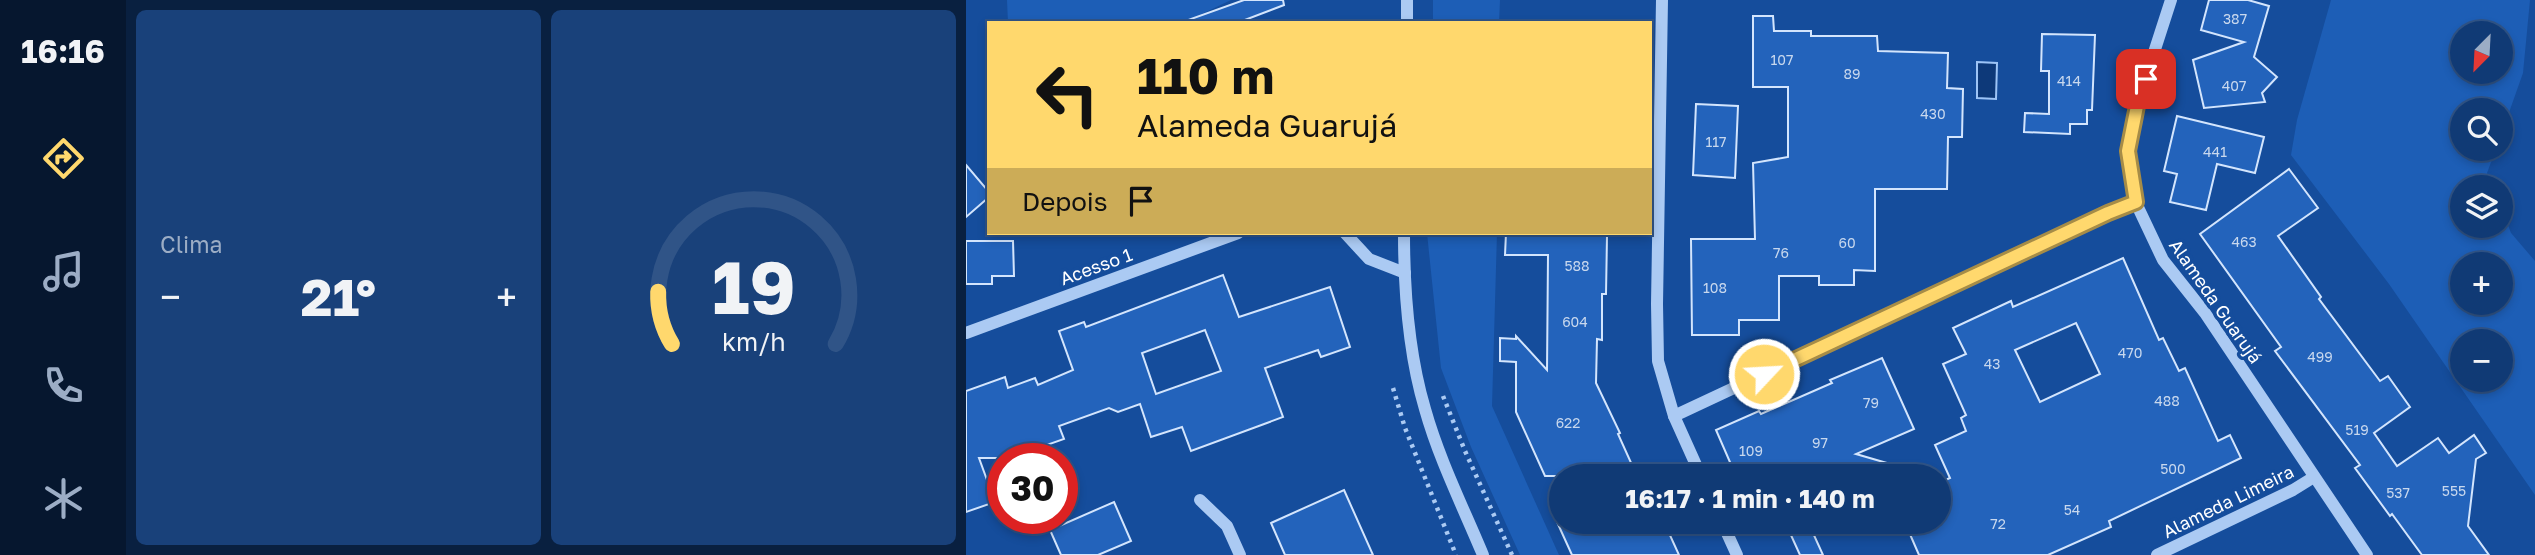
<!DOCTYPE html>
<html lang="pt">
<head>
<meta charset="utf-8">
<style>
	body { margin:0; font-family:"Golos Text",sans-serif; background:#19417a; color:#f1f3f6; height:100vh; display:flex; flex-direction:column; font-size:26px; white-space:nowrap }
	* { box-sizing:border-box; margin:0 }
	p { font-size:23px; color:#9cadc5 }
	.icon { flex:none; width:38px; height:38px; fill:none; stroke:currentColor; stroke-width:2; stroke-linecap:round; stroke-linejoin:round }
	.map { position:relative; flex:1; overflow:hidden }
	.panel { display:flex; flex-direction:column; gap:10px; padding:10px; background:#092040; width:840px }
	.panel>* { flex:none }
	.banner { position:absolute; left:21px; top:21px; width:665px; height:214px; border-radius:0px; box-shadow:0 4px 10px #0003,0 0 0 2px #305487; background:#ffd86d; color:#111; overflow:hidden }
	.needle { width:46px; rotate:204deg }
	.tools { position:absolute; left:1484px; top:21px; display:grid; gap:14px }
	.tools a { display:grid; place-items:center; width:63px; height:63px; border-radius:50%; background:#103a75; box-shadow:0 4px 10px #0003,0 0 0 2px #305487; font-size:35px }
	.speed { position:absolute; left:21px; top:443px; display:flex; gap:14px; font-size:35px; font-weight:700; text-align:center }
	.speed>* { display:grid; place-content:center; width:91px; height:91px; border-radius:50%; background:#103a75; box-shadow:0 4px 10px #0003,0 0 0 2px #305487; line-height:1 }
	.speed .limit { border:10px solid #d22; background:#fff; color:#111 }
	.pin { position:absolute; display:grid; place-items:center; width:60px; height:60px; color:#fff; margin:-30px; border-radius:14px; box-shadow:0 4px 10px #0006 }
	.me { position:absolute; width:77px; margin:-38px; rotate:65deg; stroke-linejoin:round; filter:drop-shadow(0 0 5px #0008) }
	.turn { display:flex; align-items:center; gap:24px; height:147px; padding:0 35px; font-size:32px }
	.turn .icon { width:91px; height:91px; stroke-width:2.5 }
	.turn b { display:block; font-size:49px; line-height:60px }
	.then { display:flex; align-items:center; height:66px; padding:0 35px; background:#0003; gap:14px; font-size:26px }
	.big { font-size:52px; font-weight:700; line-height:1.1 }
	.panel .card { flex:1; display:flex; flex-direction:column; justify-content:center; gap:10px; min-width:0; padding:0 24px; border-radius:10px; background:#19417a }
	.panel .dial { align-items:center; gap:0 }
	.dial svg { height:182px; overflow:visible; fill:none; stroke:#305487; stroke-width:7; stroke-linecap:round; text-anchor:middle }
	.dial text { fill:#f1f3f6; stroke:none }
	.heat { display:flex; justify-content:space-between; align-items:center; font-size:38px; direction:ltr }
	.panel .tiles { flex:1; display:grid; gap:10px; grid-template-columns:repeat(2,1fr) }
	.trip { position:absolute; left:583px; top:464px; width:402px; height:70px; border-radius:35px; background:#103a75; box-shadow:0 4px 10px #0003,0 0 0 2px #305487; font-weight:700; line-height:70px; text-align:center }
	main { display:flex; flex:1; min-height:0 }
	.tab-bar { display:flex; flex-direction:column; width:126px; justify-content:space-around; align-items:center; background:#06172f; color:#9cadc5 }
	.tab-bar .icon { width:49px; height:49px }
	.tab-bar .selected { color:#ffd86d }
	.tab-bar b { font-size:32px; color:#f1f3f6 }
	.map>svg:first-child { display:block }
	.green { fill:#1d5eb6; fill-rule:evenodd }
	.water { fill:#0d3979; stroke:#9dc4f6; stroke-width:2 }
	.building { fill:#2363bb; stroke:#d3e5fd; stroke-width:2; fill-rule:evenodd }
	.lines { fill:none; stroke-linecap:round; stroke-linejoin:round }
	.path { stroke:#abcaf3; stroke-width:4.5; stroke-dasharray:3.5 5; stroke-linecap:butt }
	.minor { stroke:#abcaf3; stroke-width:12 }
	.route-casing { stroke:#a68c47; stroke-width:18 }
	.route { stroke:#ffd86d; stroke-width:12 }
	.labels { text-anchor:middle; dominant-baseline:central; stroke-width:7; stroke-linejoin:round; paint-order:stroke }
	.number-label { font-size:14px; fill:#c8d8ee }
	.street-label { font-size:18px; fill:#fff; stroke:#154d9c }
</style>
</head>
<body>
<main>
<nav class="tab-bar">
<b>16:16</b>
<svg class="icon selected" aria-label="directions" viewBox="0 0 24 24"><path d="M12 3l9 9-9 9-9-9zM9 14v-3h6M13 9l2 2-2 2"/></svg>
<svg class="icon" aria-label="music" viewBox="0 0 24 24"><path d="M9 18V5l10-2v13"/><circle cx="6" cy="18" r="3"/><circle cx="16" cy="16" r="3"/></svg>
<svg class="icon" aria-label="phone" viewBox="0 0 24 24"><path d="M5 4h4l2 5-3 2q2 4 5 5l2-3 5 2v4C11 20 4 13 5 4z"/></svg>
<svg class="icon" aria-label="climate" viewBox="0 0 24 24"><path d="M12 3v18M4 7l16 10M4 17L20 7"/></svg>
</nav>
<section class="panel">
<div class="tiles">
<div class="card"><p>Clima</p>
<div class="heat"><a>−</a><b class="big">21°</b><a>+</a></div>
</div>
<div class="card dial"><svg viewBox="0 0 100 80">
<path d="M14 69A42 42 0 1 1 86 69"/>
<path d="M14 69A42 42 0 0 1 8 46" stroke="#ffd86d"/>
<text x="50" y="56" font-size="32" font-weight="700">19</text>
<text x="50" y="72" font-size="11">km/h</text>
</svg></div>
</div>
</section>
<div class="map">
<svg width="1569" height="555" viewBox="0 0 1569 555">
	<rect width="100%" height="100%" fill="#154d9c"/>
	<g class="green">
		<polygon points="41,0 265,0 217,23 42,23"/>
		<polygon points="467,0 534,0 533,23 467,23"/>
		<path d="M1365,0H1564L1557,73L1535,135V110H1496V149H1530L1521,173L1527,187H1496V226H1535V207L1545,233L1569,261V495L1423,284L1325,155L1331,120ZM1496,33H1535V72H1496ZM1496,264H1535V303H1496ZM1496,341H1535V380H1496Z"/>
		<polygon points="461,233 531,233 526,406 593,555 554,555 505,447 475,368"/>
	</g>
	<polygon class="water" points="1011,62 1031,63 1030,99 1011,98"/>
	<g class="building">
		<polygon points="278,0 317,0 318,5 271,23 223,23 222,20"/>
		<polygon points="1243,0 1282,0 1303,6 1288,57 1311,77 1296,93 1299,102 1238,108 1227,60 1278,42 1235,30"/>
		<polygon points="787,16 807,16 808,31 845,31 845,36 911,36 912,51 982,53 981,88 997,89 996,137 982,137 981,189 909,189 909,271 888,270 888,285 853,285 853,276 813,276 813,320 773,320 773,335 726,335 725,239 789,239 787,163 822,157 822,87 787,87"/>
		<polygon points="1076,34 1129,35 1126,110 1121,110 1121,124 1104,124 1104,134 1058,132 1059,113 1083,114 1083,71 1075,71"/>
		<polygon points="730,104 772,106 769,178 727,175"/>
		<polygon points="1211,116 1298,137 1289,173 1251,164 1240,210 1204,202 1211,174 1198,171"/>
		<polygon points="0,165 23,192 23,197 0,217"/>
		<polygon points="1323,169 1352,208 1312,236 1355,297 1353,299 1414,381 1422,376 1444,407 1408,433 1431,466 1472,438 1483,453 1508,435 1520,453 1510,459 1502,526 1523,555 1456,555 1426,514 1424,516 1389,468 1394,465 1309,351 1315,347 1234,234"/>
		<polygon points="540,233 641,236 640,294 636,294 636,340 631,339 630,383 654,433 652,434 671,476 579,476 550,412 550,362 534,361 534,338 550,339 550,336 581,370 582,255 539,255"/>
		<polygon points="0,241 47,241 48,276 26,276 26,284 0,284"/>
		<path d="M1157,258L1193,340L1197,338L1213,371L1219,368L1252,441L1264,435L1275,458L1143,521L1145,527L1082,555H953L943,532L965,522H973V483L984,478L969,445L1000,431L995,418L1000,415L977,364L1000,354L987,328L1045,301L1047,307ZM1110,323L1134,374L1074,402L1049,350Z"/>
		<path d="M257,275L273,317L364,287L384,347L355,357L352,350L299,368L317,417L225,451L216,427L185,437L174,404L152,412L143,408L93,426L98,439L72,448L76,458H13L29,502L0,512V391L39,377L42,388L69,378L72,385L107,370L93,331L118,322L120,327ZM239,330L255,371L190,394L176,353Z"/>
		<polygon points="916,358 948,429 890,454 945,470 944,476 837,476 832,464 804,476 770,476 750,430 793,411 795,414 866,383 864,380"/>
		<polygon points="378,490 407,555 319,555 305,523"/>
		<polygon points="148,502 165,541 132,555 95,555 84,530"/>
		<polygon points="591,522 698,522 713,555 606,555"/>
		<polygon points="819,522 842,522 857,555 834,555"/>
	</g>
	<g class="lines">
		<g class="path">
			<polyline points="427,388 439,428 490,555"/>
			<polyline points="477,396 499,451 546,555"/>
		</g>
		<g class="minor">
			<polyline points="696,0 691,304 692,361 708,416 735,476"/>
			<polyline points="1205,0 1171,105 1162,151 1170,203 1197,260 1239,313 1401,555"/>
			<polyline points="441,23 441,0"/>
			<polyline points="379,233 403,259 439,273"/>
			<path d="M438,233C438,292 442,352 459,409C473,459 497,507 517,555"/>
			<polyline points="0,333 272,233"/>
			<polyline points="708,416 1142,213 1170,203"/>
			<polyline points="234,500 261,526 274,555"/>
			<polyline points="756,522 771,555"/>
			<polyline points="1191,555 1327,490 1348,477"/>
		</g>
	</g>
	<g class="lines">
		<defs>
			<polyline id="route" points="798,374 1142,213 1170,202 1162,151 1171,106 1180,79"/>
		</defs>
		<use href="#route" class="route-casing"/>
		<use href="#route" class="route"/>
	</g>
	<g class="labels">
		<g class="number-label">
			<text x="1269" y="18">387</text>
			<text x="816" y="59">107</text>
			<text x="886" y="73">89</text>
			<text x="1103" y="80">414</text>
			<text x="1268" y="85">407</text>
			<text x="967" y="113">430</text>
			<text x="750" y="141">117</text>
			<text x="1249" y="151">441</text>
			<text x="1278" y="241">463</text>
			<text x="881" y="242">60</text>
			<text x="815" y="252">76</text>
			<text x="611" y="265">588</text>
			<text x="749" y="287">108</text>
			<text x="609" y="321">604</text>
			<text x="1164" y="352">470</text>
			<text x="1354" y="356">499</text>
			<text x="1026" y="363">43</text>
			<text x="1201" y="400">488</text>
			<text x="905" y="402">79</text>
			<text x="602" y="422">622</text>
			<text x="1391" y="429">519</text>
			<text x="854" y="442">97</text>
			<text x="785" y="450">109</text>
			<text x="1207" y="468">500</text>
			<text x="1488" y="490">555</text>
			<text x="1432" y="492">537</text>
			<text x="1106" y="509">54</text>
			<text x="1032" y="523">72</text>
		</g>
		<g class="street-label">
			<text transform="translate(130 266) rotate(-20)">Acesso 1</text>
			<text transform="translate(1250 301) rotate(55)">Alameda Guarujá</text>
			<text transform="translate(1262 501) rotate(-26)">Alameda Limeira</text>
		</g>
	</g>
</svg>
<div class="tools">
<a><svg class="needle" viewBox="-14 -14 28 28"><path d="M0-13l5 13h-10z" fill="#e53935"/><path d="M0 13l5-13h-10z" fill="#9cadc5"/></svg></a>
<a><svg class="icon" aria-label="search" viewBox="0 0 24 24"><circle cx="10" cy="10" r="6"/><path d="M15 15l6 6"/></svg></a>
<a><svg class="icon" aria-label="layers" viewBox="0 0 24 24"><path d="M12 4l9 5-9 5-9-5zM3 14l9 5 9-5"/></svg></a>
<a>+</a>
<a>−</a>
</div>
<div class="speed"><div class="limit">30</div></div>
<div class="pin" style="left:1180px;top:79px;background:#d93025"><svg class="icon" aria-label="arrive" viewBox="0 0 24 24"><path d="M6 21V4h12l-3 4 3 4H6"/></svg></div>
<svg class="me" style="left:798px;top:374px" viewBox="-20 -20 40 40"><circle r="17" fill="#ffd86d" stroke="#fff" stroke-width="3"/><path d="M0-11L8 9 0 5-8 9z" fill="#fff"/></svg>
<div class="trip">16:17 · 1 min · 140 m</div>
<div class="banner">
<div class="turn"><svg class="icon" aria-label="left" viewBox="0 0 24 24"><path d="M17 20v-9H6M10 6l-5 5 5 5"/></svg><div><b>110 m</b>Alameda Guarujá</div></div>
<div class="then">Depois<svg class="icon" aria-label="arrive" viewBox="0 0 24 24"><path d="M6 21V4h12l-3 4 3 4H6"/></svg></div>
</div>
</div>
</main>
</body>
</html>
